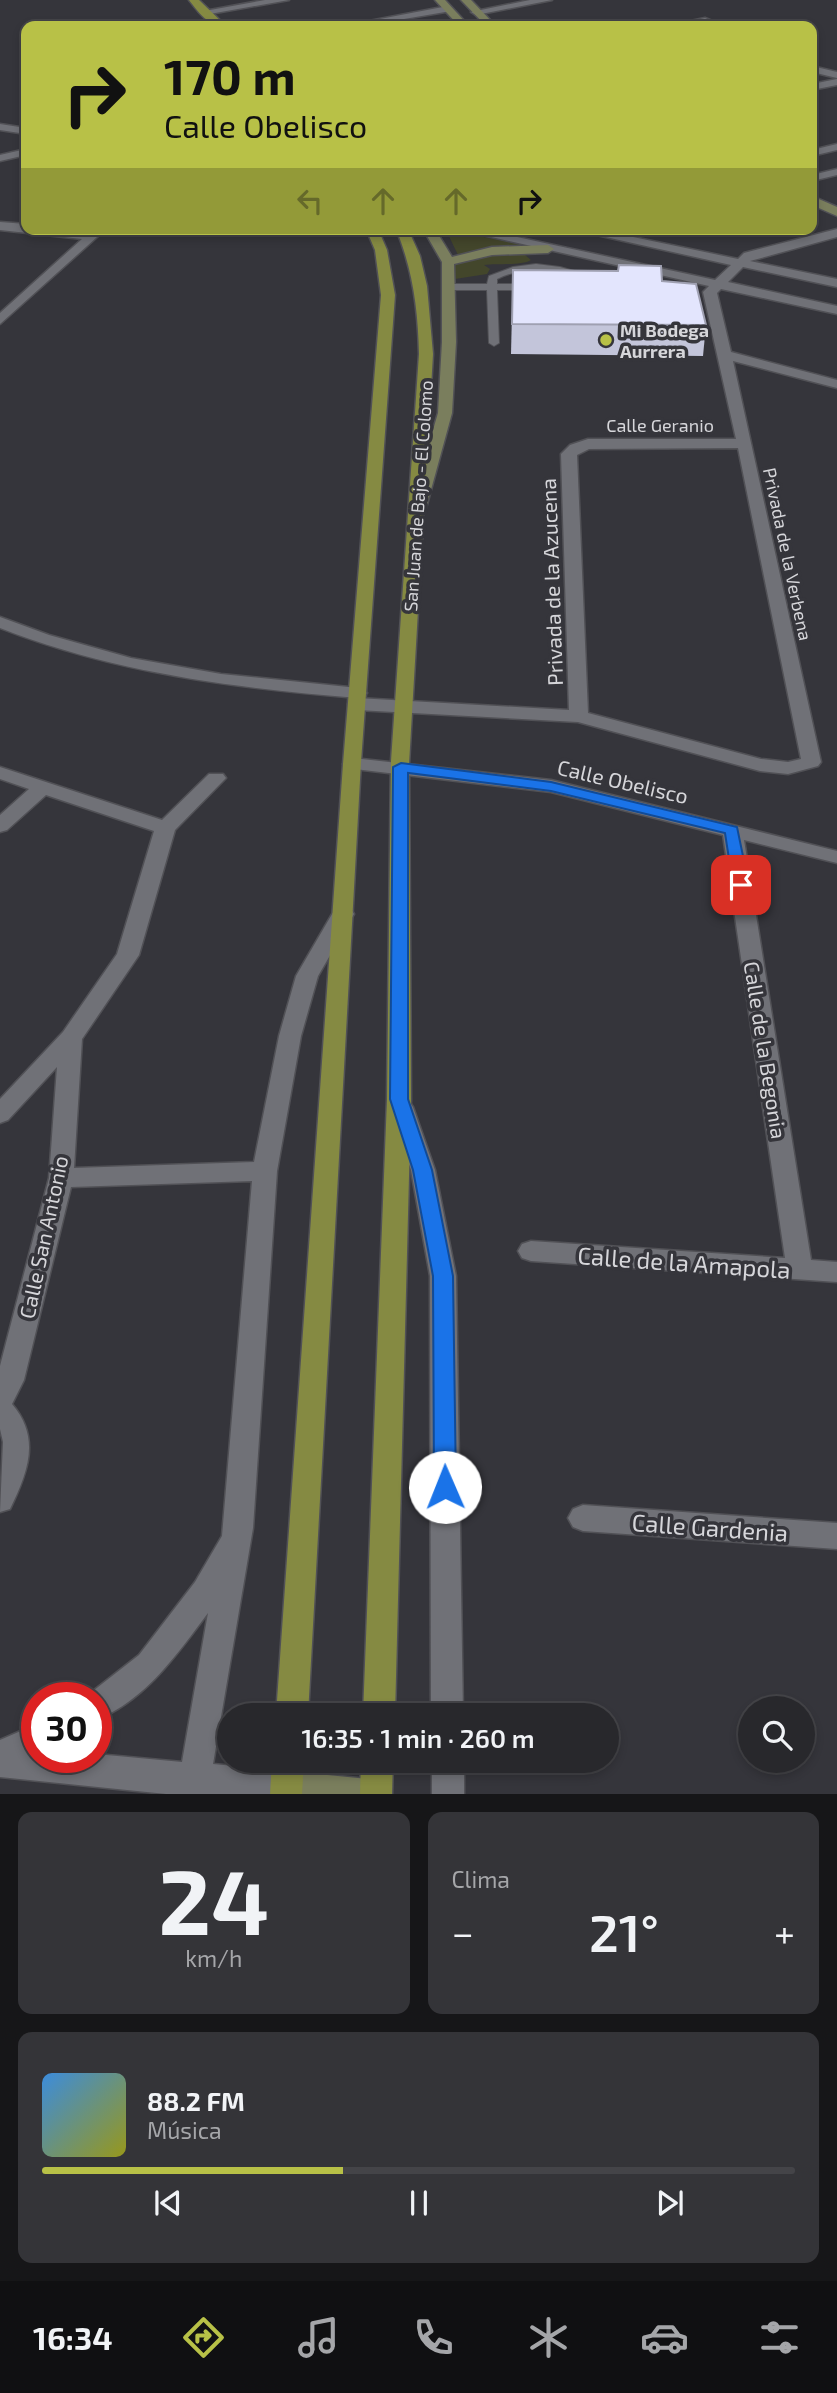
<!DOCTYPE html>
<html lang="es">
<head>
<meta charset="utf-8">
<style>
	body { margin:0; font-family:"Exo 2",sans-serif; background:#343438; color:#f1f3f6; height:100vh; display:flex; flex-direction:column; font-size:26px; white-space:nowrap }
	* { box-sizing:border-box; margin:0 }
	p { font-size:23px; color:#a5a6a9 }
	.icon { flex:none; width:38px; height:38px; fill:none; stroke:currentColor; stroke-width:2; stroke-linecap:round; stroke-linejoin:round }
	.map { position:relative; height:1794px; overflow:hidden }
	.sheet { display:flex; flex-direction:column; gap:18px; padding:18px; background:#161618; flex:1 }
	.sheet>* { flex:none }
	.banner { position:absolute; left:21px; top:21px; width:796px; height:214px; border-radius:14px; box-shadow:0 4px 10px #0003,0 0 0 2px #444448; background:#b8c147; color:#111; overflow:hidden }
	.fabs { position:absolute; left:738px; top:1696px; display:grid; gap:14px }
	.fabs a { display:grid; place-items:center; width:77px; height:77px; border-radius:50%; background:#28282c; box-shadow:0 4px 10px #0003,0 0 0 2px #444448; font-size:35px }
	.speed { position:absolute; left:21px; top:1682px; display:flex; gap:14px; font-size:35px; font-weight:700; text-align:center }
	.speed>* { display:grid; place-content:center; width:91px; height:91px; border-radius:50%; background:#28282c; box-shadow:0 4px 10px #0003,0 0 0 2px #444448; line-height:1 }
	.speed .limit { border:10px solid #d22; background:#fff; color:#111 }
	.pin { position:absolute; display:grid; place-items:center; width:60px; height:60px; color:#fff; margin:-30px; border-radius:14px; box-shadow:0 4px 10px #0006 }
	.me { position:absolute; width:77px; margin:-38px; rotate:359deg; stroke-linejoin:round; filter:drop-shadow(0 0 5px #0008) }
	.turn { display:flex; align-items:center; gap:24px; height:147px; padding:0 28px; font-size:32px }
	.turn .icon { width:91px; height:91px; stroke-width:2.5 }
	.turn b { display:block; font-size:49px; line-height:60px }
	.lanes { display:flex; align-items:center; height:66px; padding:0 28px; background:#0003; justify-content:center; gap:35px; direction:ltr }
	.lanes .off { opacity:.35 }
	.big { font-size:52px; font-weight:600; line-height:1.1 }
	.sheet .tile { flex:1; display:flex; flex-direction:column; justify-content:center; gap:10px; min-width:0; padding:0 24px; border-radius:14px; background:#343438 }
	.sheet .dial { align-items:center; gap:0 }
	.dial b { font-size:91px; line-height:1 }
	.song { display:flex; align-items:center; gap:21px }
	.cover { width:84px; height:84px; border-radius:10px; background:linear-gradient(135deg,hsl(210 70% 55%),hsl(60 70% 35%)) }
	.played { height:7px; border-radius:4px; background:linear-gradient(90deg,#b8c147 40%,#444448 40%) }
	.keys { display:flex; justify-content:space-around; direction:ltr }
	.heat { display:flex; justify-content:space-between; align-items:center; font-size:38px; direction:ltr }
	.sheet .tiles { flex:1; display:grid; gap:18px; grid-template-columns:1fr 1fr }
	.tile:last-child { grid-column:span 2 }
	.trip { position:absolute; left:217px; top:1703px; width:402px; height:70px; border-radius:35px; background:#28282c; box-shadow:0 4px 10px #0003,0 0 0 2px #444448; font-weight:600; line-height:70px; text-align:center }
	.tabs { display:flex; height:112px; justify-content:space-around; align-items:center; background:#101012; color:#a5a6a9 }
	.tabs .icon { width:49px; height:49px }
	.tabs .on { color:#b8c147 }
	.tabs b { font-size:32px; color:#f1f3f6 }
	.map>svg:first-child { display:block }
	.green { fill:#43462b }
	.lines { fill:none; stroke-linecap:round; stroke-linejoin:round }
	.lane-casing { stroke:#515156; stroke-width:2 }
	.street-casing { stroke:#515156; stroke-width:3 }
	.secondary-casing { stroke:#515156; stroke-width:3 }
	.primary-casing { stroke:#515156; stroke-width:3 }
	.lane { fill:#707177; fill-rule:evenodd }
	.street { fill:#707177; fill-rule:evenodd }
	.secondary { fill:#7a7e5d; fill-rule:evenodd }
	.primary { fill:#858a42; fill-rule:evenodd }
	.wall { fill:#c3c5da }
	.building { fill:#e3e5fd; stroke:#9fa0b1; stroke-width:2 }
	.route { fill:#1a73e8; stroke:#114b97; stroke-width:2 }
	.poi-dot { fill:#b8c147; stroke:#35353b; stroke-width:2.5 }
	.labels { text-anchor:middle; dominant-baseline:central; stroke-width:7; stroke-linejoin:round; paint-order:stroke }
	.far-poi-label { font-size:18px; font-weight:bold; fill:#d6d6da; stroke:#35353b; text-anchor:start }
	.far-street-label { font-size:18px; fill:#d6d6da; stroke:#35353b }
	.street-label { font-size:21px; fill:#d6d6da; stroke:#35353b }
	.near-street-label { font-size:24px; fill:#d6d6da; stroke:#35353b }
</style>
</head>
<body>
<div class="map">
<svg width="837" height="1795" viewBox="0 0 837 1795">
	<rect width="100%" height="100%" fill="#35353b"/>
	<g class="green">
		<polygon points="446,230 526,245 484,248 458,255"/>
		<path d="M498,254L525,255L531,260C522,266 497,263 484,265L490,269L487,274L455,279L454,264Z"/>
	</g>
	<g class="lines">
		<defs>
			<path id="lane" d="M536,264L560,267L588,275L583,278C554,270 525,265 497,279V284H534L539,287L534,290H497L499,343L494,346L489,343L487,290H449L444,287L449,284H487L489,276L513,267Z"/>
			<g id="street">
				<polygon points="265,0 289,0 204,15 199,12"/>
				<polygon points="530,0 552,0 476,15 471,12"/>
				<polygon points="448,6 451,11 363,26 343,26"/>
				<polygon points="705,18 724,26 667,26"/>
				<polygon points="812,66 837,72 837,78 812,72"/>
				<polygon points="837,79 837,85 812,90 812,84"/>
				<polygon points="0,124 26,128 26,134 0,130"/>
				<polygon points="837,144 837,150 812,156 812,150"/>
				<polygon points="26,149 26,155 0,161 0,155"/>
				<polygon points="837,169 837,175 812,181 812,175"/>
				<polygon points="0,222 26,224 26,229 89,232 106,229 0,324 0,313 82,239 0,230"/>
				<path d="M456,229H480L715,280L731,265L570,229H595L738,259L744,253L837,229V237L750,261L837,279V287L743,267L728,282L837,306V314L721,289L717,293L731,352L837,380V388L733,361L821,762L818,766L788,774L760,771L578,722L357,710L348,704L357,698L569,710L561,454L570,445L588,439H736L703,292L709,286ZM738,448L801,759L788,762L761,759L588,713L577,455L589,449Z"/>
				<path d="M0,617L49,635L131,658L221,674L358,688L367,693L358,698C235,688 115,673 0,628Z"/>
				<polygon points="353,758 551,780 837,851 837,863 744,840 811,1260 837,1262 837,1282 531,1261 522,1258 518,1251 522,1244 531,1241 785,1258 723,835 551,792 346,768 343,764 346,760"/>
				<path d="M0,767L162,820L209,774H223L226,778L175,830L139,955L82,1039L74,1168L254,1162L279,1036L296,976L335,909H351L354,914L318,976L301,1036L277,1171L253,1528L213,1764L287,1771L299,1776L303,1787L300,1795H176L0,1777V1740L37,1724V1757H96V1754L182,1762L208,1613C177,1654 146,1700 96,1720V1698H84L139,1655L195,1582L222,1536L252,1181L71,1187L24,1380L12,1404C41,1438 28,1472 10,1509L0,1512L3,1442L0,1429V1366L49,1178L57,1067L8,1120L0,1123V1099L63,1032L117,954L154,831L46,795L7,830L0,832V815L29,789L0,779Z"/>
				<polygon points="401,1099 409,1101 413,1107 435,1170 456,1276 463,1715 431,1715 430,1276 411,1170 389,1107 393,1101"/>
				<polygon points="583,1505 837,1523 837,1549 583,1531 573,1527 568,1518 573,1509"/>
				<rect x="432" y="1760" width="32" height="35"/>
			</g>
			<g id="secondary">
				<polygon points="435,0 445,0 469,26 459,26"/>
				<polygon points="461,0 471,0 496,26 486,26"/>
				<polygon points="812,196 837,207 837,216 812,205"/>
				<polygon points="423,229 435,229 452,257 492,247 548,245 554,249 548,253 492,255 454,264 456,342 452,413 426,508 418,513 410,508 438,413 442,342 442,262"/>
				<polygon points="287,1771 368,1779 380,1784 384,1795 274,1795 271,1787 275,1776"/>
			</g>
			<g id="primary">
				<path d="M189,0H199L226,26C208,26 199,13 189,0Z"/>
				<polygon points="366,229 378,229 387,250 395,295 361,762 308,1715 276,1715 343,764 381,295 375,250"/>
				<path d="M396,229H408L420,256L427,286L433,354L409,764L411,1099L395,1715H363L387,1099L391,761L419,354C418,310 413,270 396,229Z"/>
				<polygon points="272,1760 304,1760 302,1795 270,1795"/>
				<polygon points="361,1760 393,1760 392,1795 360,1795"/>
			</g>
		</defs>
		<use href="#lane" class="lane-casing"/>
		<use href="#street" class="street-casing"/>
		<use href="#secondary" class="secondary-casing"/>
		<use href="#primary" class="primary-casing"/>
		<use href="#lane" class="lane"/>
		<use href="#street" class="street"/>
		<use href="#secondary" class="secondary"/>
		<use href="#primary" class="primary"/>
	</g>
	<polygon class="wall" points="513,270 662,281 706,325 703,356 511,354"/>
	<polygon class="building" points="619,265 661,266 662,281 696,284 706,325 512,324 513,270 618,271"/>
	<polygon class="route" points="401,763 551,782 737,827 749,885 741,890 733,885 725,833 551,791 408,773 408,1099 432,1170 453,1276 456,1487 453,1494 445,1497 438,1494 434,1487 433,1276 413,1170 390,1099 393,767"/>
	<circle class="poi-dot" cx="606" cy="340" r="7"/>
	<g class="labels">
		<g class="far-poi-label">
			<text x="620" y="330">Mi Bodega<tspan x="620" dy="21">Aurrera</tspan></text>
		</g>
		<g class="far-street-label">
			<text x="660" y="425">Calle Geranio</text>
			<text transform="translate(418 496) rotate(-86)">San Juan de Bajo - El Colomo</text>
			<text transform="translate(788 554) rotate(78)">Privada de la Verbena</text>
		</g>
		<g class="street-label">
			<text transform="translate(551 582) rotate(-92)">Privada de la Azucena</text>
			<text transform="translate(623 781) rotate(13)">Calle Obelisco</text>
			<text transform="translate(766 1050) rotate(81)">Calle de la Begonia</text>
			<text transform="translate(43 1237) rotate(-78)">Calle San Antonio</text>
		</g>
		<g class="near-street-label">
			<text transform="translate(684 1262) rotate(4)">Calle de la Amapola</text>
			<text transform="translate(710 1527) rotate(4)">Calle Gardenia</text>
		</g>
	</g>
</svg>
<div class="fabs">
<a><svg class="icon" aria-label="search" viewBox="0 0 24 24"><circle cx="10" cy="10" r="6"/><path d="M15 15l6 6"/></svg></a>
</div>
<div class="speed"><div class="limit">30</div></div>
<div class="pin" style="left:741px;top:885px;background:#d93025"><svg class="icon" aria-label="arrive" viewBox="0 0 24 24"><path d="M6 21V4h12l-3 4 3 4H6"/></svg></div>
<svg class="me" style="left:445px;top:1487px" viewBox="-20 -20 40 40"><circle r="19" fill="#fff"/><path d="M0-13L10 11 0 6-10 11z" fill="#1a73e8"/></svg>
<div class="trip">16:35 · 1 min · 260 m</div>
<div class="banner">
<div class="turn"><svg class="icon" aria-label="right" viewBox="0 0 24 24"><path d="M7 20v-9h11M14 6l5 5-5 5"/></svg><div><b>170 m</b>Calle Obelisco</div></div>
<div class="lanes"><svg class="icon off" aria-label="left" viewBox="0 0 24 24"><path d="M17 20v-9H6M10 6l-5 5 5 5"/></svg><svg class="icon off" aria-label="ahead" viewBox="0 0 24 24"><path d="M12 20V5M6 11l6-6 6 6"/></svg><svg class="icon off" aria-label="ahead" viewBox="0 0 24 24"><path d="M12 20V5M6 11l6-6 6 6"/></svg><svg class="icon" aria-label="right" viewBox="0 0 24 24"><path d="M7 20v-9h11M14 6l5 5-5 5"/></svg></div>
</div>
</div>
<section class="sheet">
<div class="tiles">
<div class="tile dial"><b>24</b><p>km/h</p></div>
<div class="tile"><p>Clima</p>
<div class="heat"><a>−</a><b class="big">21°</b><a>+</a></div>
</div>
<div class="tile">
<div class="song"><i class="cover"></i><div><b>88.2 FM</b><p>Música</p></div></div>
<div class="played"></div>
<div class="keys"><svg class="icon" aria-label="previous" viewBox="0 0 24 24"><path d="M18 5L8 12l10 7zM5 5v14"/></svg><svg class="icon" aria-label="pause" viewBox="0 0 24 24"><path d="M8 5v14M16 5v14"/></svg><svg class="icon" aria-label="next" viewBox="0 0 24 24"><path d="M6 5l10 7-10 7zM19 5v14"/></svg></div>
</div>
</div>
</section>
<nav class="tabs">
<b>16:34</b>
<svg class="icon on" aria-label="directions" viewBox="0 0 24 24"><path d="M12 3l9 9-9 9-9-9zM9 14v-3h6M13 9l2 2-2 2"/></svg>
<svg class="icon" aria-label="music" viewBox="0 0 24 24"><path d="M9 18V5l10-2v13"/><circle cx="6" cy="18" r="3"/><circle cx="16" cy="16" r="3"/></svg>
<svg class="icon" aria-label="phone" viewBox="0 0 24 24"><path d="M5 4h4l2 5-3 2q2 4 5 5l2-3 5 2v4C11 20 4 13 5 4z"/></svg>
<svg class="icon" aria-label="climate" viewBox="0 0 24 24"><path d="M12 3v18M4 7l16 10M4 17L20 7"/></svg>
<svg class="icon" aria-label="car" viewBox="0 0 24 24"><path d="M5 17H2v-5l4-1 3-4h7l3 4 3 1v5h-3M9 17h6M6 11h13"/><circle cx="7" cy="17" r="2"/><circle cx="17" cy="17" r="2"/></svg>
<svg class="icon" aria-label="filters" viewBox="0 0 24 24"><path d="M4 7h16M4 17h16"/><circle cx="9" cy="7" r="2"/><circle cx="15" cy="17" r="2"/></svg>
</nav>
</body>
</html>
